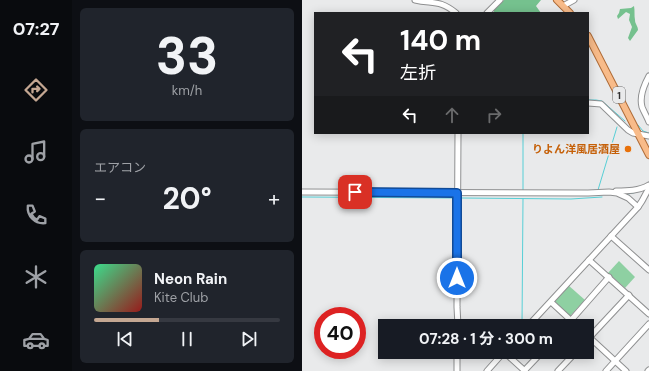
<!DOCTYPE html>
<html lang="ja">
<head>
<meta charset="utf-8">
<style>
	body { margin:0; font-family:"DM Sans","Noto Sans JP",sans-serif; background:#20242c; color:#f1f3f6; height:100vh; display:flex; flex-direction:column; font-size:15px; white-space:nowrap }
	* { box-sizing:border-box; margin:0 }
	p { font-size:13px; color:#9ea1a6 }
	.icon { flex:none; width:22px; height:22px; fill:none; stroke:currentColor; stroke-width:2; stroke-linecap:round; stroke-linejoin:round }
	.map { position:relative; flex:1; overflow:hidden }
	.details { display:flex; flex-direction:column; gap:8px; padding:8px; background:#0d0f14; width:230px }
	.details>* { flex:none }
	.hud { position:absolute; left:12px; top:12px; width:275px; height:122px; border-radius:0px; box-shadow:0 2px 10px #0003; background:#202124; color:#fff; overflow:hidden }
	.speed { position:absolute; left:12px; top:307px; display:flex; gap:8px; font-size:20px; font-weight:700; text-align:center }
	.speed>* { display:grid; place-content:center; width:52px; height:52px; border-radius:50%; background:#171b24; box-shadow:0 2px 10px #0003; line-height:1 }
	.speed .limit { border:6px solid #d22; background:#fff; color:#111 }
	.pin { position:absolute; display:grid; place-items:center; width:34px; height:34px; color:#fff; margin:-17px; border-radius:8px; box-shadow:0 2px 6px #0006 }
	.me { position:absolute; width:44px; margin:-22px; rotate:0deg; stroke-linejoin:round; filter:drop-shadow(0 0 3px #0008) }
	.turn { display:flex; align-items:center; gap:14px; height:84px; padding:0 20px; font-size:18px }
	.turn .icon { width:52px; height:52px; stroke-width:2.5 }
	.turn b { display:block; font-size:28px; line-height:34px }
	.lanes { display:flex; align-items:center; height:38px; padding:0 20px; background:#0003; justify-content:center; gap:20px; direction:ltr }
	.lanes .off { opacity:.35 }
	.big { font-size:30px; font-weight:700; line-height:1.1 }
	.details .tile { flex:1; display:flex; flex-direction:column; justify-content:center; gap:6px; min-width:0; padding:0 14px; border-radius:6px; background:#20242c }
	.details .dial { align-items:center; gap:0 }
	.dial b { font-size:52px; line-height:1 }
	.song { display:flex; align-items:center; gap:12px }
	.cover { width:48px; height:48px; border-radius:6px; background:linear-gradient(135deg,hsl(150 70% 55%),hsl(0 70% 35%)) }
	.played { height:4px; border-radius:2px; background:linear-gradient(90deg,#c4a792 35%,#363941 35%) }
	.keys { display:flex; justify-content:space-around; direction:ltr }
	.heat { display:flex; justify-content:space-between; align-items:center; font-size:22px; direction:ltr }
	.trip { position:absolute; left:76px; top:319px; width:216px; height:40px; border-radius:0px; background:#171b24; box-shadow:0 2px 10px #0003; font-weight:700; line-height:40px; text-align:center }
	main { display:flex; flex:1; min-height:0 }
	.tab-bar { display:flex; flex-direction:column; width:72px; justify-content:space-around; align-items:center; background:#090b0e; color:#9ea1a6 }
	.tab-bar .icon { width:28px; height:28px }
	.tab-bar .current { color:#c4a792 }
	.tab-bar b { font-size:18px; color:#f1f3f6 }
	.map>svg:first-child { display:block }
	.green { fill:#8ed0a2 }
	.forest { fill:#75c18e }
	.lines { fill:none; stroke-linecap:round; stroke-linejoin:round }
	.stream { stroke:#57cfd6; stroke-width:1 }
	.minor-casing { stroke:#8f9091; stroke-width:7 }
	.major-casing { stroke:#af6c38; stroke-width:8 }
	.minor { stroke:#fff; stroke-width:5 }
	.major { stroke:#f8bb89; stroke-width:6 }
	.route-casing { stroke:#114b97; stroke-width:10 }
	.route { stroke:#1a73e8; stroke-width:7 }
	.food-dot { fill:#e8710a; stroke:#e9eaeb; stroke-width:1.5 }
	.labels { text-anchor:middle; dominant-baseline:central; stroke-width:3; stroke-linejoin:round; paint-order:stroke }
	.shield { fill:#e9eaeb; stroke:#686869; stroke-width:1 }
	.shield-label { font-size:10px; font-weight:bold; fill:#303031 }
	.food-label { font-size:11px; font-weight:bold; fill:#c56008; stroke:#e9eaeb; text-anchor:end }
</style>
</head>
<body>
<main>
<nav class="tab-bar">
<b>07:27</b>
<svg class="icon current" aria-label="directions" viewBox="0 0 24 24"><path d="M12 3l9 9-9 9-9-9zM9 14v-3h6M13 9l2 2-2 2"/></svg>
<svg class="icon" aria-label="music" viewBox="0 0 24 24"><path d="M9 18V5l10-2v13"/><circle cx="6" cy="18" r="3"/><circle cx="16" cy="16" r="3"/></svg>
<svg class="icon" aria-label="phone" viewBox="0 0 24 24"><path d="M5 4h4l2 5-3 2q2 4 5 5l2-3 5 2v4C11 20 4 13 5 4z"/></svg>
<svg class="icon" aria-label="climate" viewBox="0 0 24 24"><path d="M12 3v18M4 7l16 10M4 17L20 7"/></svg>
<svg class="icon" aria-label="car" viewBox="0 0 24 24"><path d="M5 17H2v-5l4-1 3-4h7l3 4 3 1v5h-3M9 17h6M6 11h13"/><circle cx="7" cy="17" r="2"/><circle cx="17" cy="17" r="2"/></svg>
</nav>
<section class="details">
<div class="tile dial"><b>33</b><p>km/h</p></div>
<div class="tile"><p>エアコン</p>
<div class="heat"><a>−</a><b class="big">20°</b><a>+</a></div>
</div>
<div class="tile">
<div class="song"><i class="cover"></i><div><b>Neon Rain</b><p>Kite Club</p></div></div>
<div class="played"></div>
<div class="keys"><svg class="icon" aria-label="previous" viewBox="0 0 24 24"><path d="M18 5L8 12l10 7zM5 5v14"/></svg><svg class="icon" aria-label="pause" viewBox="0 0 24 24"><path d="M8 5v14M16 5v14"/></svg><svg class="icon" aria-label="next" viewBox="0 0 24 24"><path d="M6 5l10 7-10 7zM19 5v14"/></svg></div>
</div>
</section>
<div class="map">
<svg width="347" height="371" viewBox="0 0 347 371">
	<rect width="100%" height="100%" fill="#e9eaeb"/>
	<g class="green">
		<polygon points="317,261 333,277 323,288 306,273"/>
		<polygon points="266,285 283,300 268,316 251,301"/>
	</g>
	<g class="forest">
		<polygon points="202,0 239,0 234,6 239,13 192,13 192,9"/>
		<path d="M332,6C333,11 332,15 333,20C333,24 336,26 336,30L328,41L326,38L330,27L327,20L328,14L324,12L316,19L315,16L317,13L318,9L329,8Z"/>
	</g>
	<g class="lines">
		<g class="stream">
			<polyline points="286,100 294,100 300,101 323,121"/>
			<polyline points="336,125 341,131 347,133"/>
			<polyline points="221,190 221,133"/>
			<polyline points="296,190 315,127"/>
			<polyline points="326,194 335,192"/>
			<polyline points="0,197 151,198"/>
			<polyline points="159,198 269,199 300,197"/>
			<polyline points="219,326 220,325 221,199"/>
		</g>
		<defs>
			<g id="minor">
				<path d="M113,0C132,4 138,0 154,13"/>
				<polyline points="261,6 272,0"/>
				<polyline points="185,13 198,0"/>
				<path d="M347,76C342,85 337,96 340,107C342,112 345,117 347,122"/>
				<polyline points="286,103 299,104 326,130 331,133 347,136"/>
				<polyline points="156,133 155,307 156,326"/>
				<path d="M314,191C325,191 337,191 347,185"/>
				<polyline points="0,192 286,193 307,192 315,193 326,198 336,207"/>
				<polyline points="309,236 347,270"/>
				<polyline points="287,260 347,314"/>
				<polyline points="249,302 275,326"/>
				<polyline points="226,326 336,207 340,201 347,188"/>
				<polyline points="264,326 307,277"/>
				<polyline points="286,336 324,371"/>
				<polyline points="285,340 327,295"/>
				<polyline points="155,352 155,371"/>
				<polyline points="202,352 223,371"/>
				<polyline points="185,371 202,352"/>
				<polyline points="222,371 240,352"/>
				<polyline points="256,371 274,352"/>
				<polyline points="304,371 347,324"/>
				<polyline points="346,371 347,370"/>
			</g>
			<g id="major">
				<polyline points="255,0 268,13"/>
				<polyline points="286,36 347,155"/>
			</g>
		</defs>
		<use href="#minor" class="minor-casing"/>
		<use href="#major" class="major-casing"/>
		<use href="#minor" class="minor"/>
		<use href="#major" class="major"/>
	</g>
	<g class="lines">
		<defs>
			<polyline id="route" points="53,192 155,193 155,278"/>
		</defs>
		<use href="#route" class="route-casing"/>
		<use href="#route" class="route"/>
	</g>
	<circle class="food-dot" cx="326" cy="149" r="4"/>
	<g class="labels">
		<rect class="shield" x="311" y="87" width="12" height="16" rx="3"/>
		<g class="shield-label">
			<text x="317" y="95">1</text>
		</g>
		<g class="food-label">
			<text x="318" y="149">りよん洋風居酒屋</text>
		</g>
	</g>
</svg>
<div class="speed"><div class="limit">40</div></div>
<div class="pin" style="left:53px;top:192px;background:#d93025"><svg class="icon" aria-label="arrive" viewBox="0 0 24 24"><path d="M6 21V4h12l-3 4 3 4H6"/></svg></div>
<svg class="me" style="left:155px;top:278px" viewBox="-20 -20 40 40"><circle r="17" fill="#1a73e8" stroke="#fff" stroke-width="3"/><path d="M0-11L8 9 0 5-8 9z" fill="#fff"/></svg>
<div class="trip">07:28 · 1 分 · 300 m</div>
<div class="hud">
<div class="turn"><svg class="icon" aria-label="left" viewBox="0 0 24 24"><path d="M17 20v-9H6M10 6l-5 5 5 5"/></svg><div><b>140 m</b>左折</div></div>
<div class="lanes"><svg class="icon" aria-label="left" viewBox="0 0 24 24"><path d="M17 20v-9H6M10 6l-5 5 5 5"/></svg><svg class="icon off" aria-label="ahead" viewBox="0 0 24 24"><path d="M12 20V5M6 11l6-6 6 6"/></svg><svg class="icon off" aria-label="right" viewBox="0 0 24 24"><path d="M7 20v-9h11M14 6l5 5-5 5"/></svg></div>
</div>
</div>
</main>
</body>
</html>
